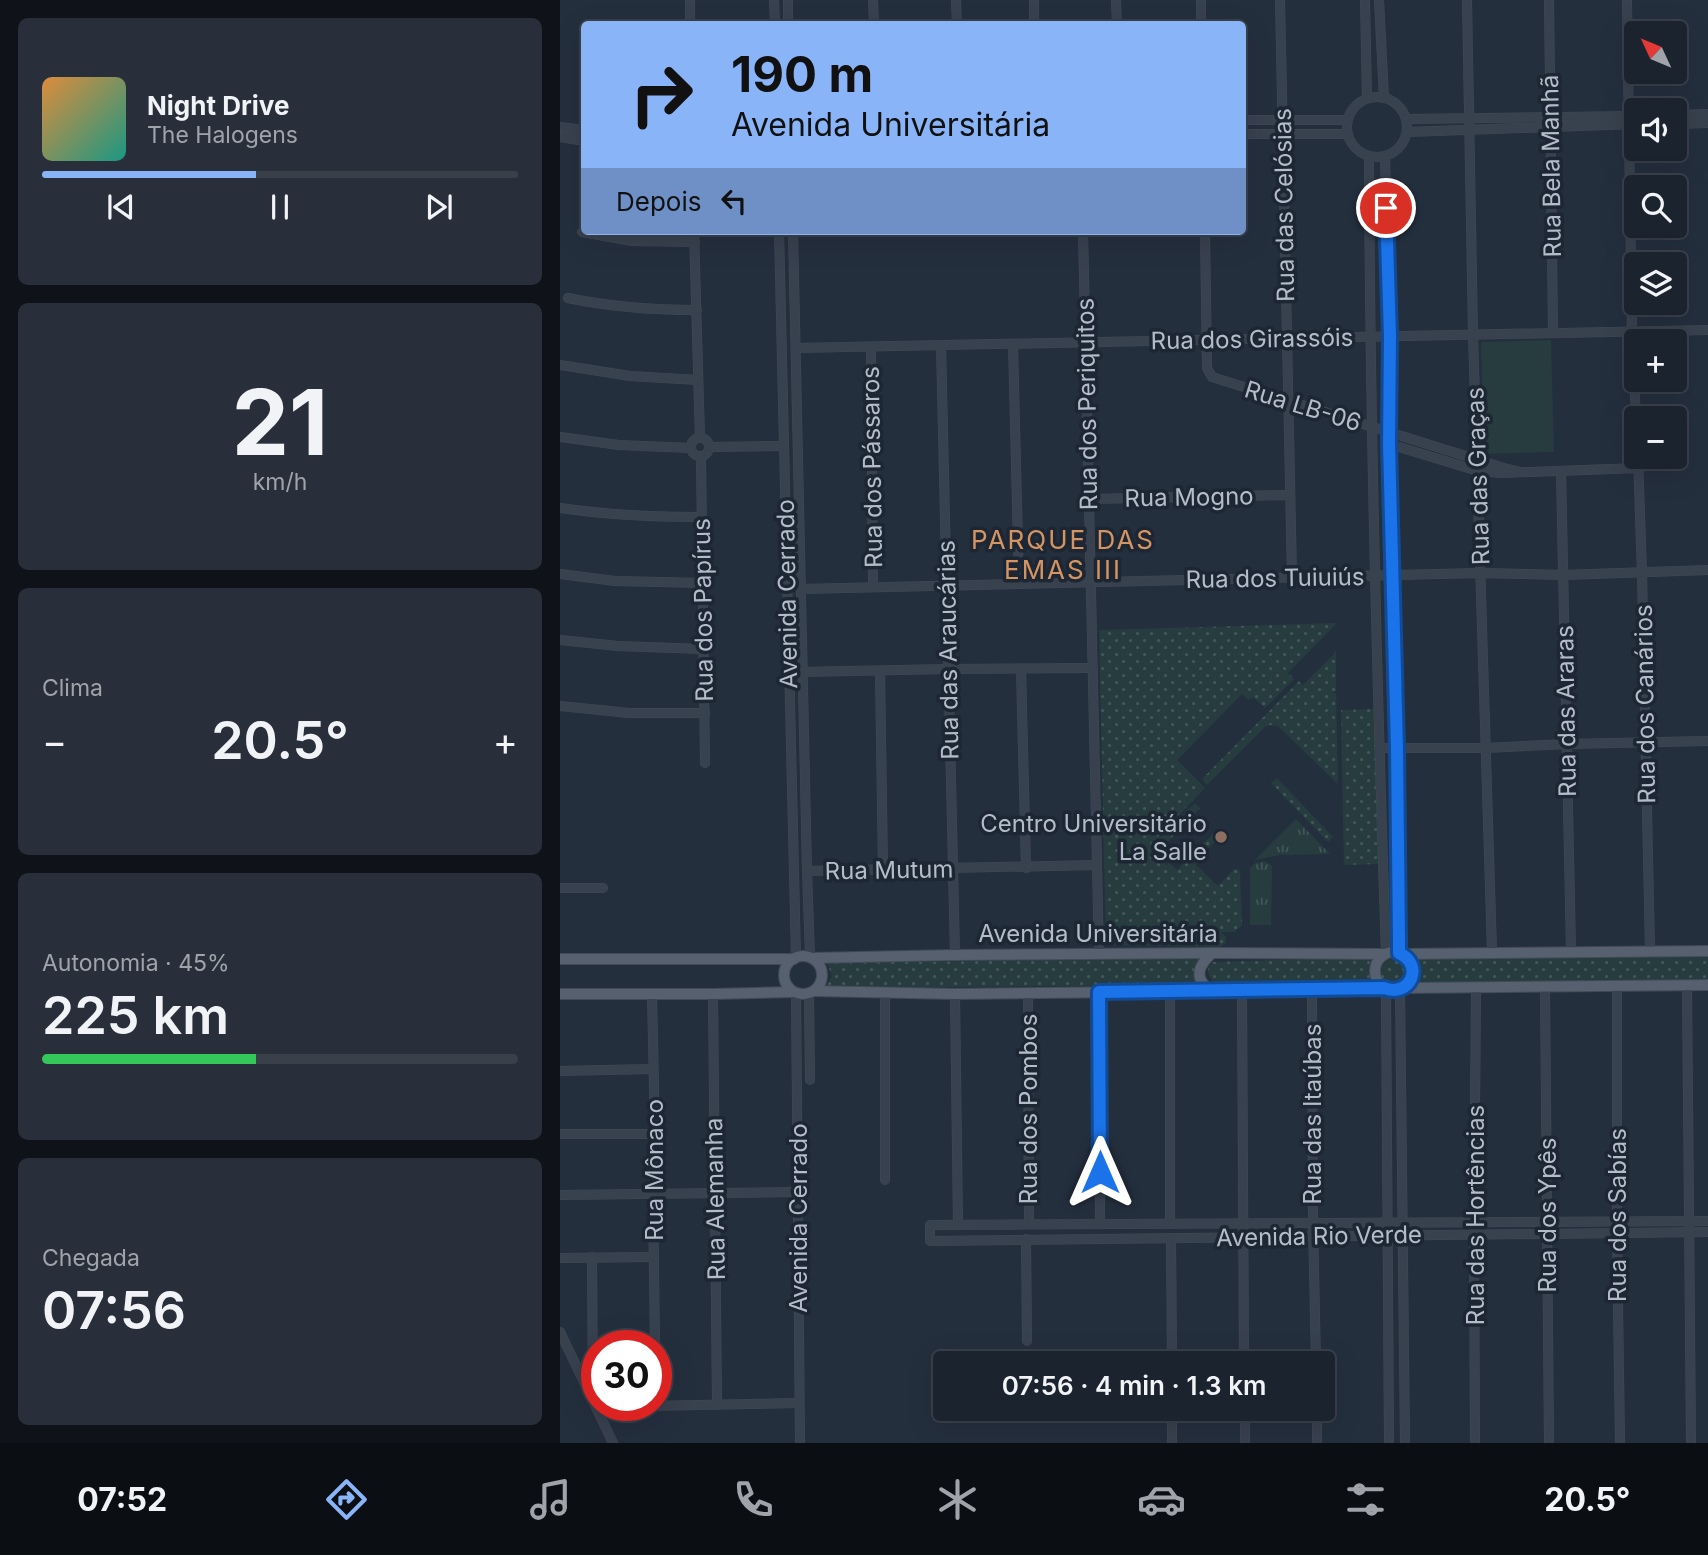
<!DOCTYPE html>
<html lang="pt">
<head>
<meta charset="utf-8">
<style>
	body { margin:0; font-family:Inter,sans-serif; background:#282f3a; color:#f1f3f6; height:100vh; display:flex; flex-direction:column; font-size:26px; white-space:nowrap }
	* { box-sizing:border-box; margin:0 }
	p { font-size:23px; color:#a0a4aa }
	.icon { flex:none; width:38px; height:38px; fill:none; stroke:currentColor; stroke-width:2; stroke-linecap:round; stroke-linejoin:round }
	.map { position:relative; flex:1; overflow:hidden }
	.panel { display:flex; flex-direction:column; gap:18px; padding:18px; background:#0f1319; width:560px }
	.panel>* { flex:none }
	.guide { position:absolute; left:21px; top:21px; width:665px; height:214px; border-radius:7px; box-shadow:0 7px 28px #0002,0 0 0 2px #39404a; background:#8ab4f8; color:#111; overflow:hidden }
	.needle { width:46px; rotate:314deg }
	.tools { position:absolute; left:1064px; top:21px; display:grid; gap:14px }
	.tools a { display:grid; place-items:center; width:63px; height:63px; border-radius:7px; background:#1b232e; box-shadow:0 7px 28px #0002,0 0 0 2px #39404a; font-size:35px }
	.speed { position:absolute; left:21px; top:1330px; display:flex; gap:14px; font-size:35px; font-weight:700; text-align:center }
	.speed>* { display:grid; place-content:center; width:91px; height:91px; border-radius:50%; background:#1b232e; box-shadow:0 7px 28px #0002,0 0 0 2px #39404a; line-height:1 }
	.speed .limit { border:10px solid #d22; background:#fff; color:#111 }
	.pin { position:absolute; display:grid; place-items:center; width:60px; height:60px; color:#fff; margin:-30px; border:4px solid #fff; border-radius:50%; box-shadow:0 2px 7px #0007 }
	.me { position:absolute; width:77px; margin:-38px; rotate:0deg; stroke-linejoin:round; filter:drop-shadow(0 0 5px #0008) }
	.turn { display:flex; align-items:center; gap:24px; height:147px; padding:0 35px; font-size:32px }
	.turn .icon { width:91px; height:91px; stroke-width:2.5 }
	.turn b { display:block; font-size:49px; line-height:60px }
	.then { display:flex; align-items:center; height:66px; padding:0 35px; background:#0003; gap:14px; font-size:26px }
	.big { font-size:52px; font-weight:600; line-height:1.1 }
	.panel .tile { flex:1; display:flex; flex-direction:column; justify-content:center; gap:10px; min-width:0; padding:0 24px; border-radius:10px; background:#282f3a }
	.panel .dial { align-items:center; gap:0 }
	.dial b { font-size:91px; line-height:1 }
	.song { display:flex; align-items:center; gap:21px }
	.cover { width:84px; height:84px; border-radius:10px; background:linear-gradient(135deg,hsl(30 70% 55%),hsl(170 70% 35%)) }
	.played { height:7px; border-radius:4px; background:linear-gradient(90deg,#8ab4f8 45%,#39404a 45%) }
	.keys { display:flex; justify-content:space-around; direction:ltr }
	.heat { display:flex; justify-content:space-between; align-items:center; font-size:38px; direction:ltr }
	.charge { height:10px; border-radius:5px; background:linear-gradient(90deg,#34c759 45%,#39404a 0) }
	.trip { position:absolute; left:373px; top:1351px; width:402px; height:70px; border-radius:7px; background:#1b232e; box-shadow:0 7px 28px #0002,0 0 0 2px #39404a; font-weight:600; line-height:70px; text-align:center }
	.tabs { display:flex; height:112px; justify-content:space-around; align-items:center; background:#0b0e12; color:#a0a4aa }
	.tabs .icon { width:49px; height:49px }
	.tabs .on { color:#8ab4f8 }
	.tabs b { font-size:32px; color:#f1f3f6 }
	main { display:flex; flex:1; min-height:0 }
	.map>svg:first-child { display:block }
	.grass { fill:url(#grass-dots) }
	.park { fill:url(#park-tufts) }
	.pitch { fill:#263c3f }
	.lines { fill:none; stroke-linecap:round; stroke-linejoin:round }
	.minor-casing { stroke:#414a57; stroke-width:10 }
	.major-casing { stroke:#414a57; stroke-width:12 }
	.minor { stroke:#38414e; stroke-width:9 }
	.major { stroke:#56606e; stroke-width:10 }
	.route-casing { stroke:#114b97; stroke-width:18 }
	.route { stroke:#1a73e8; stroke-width:12 }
	.education-dot { fill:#8d6e63; stroke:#1d2633; stroke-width:2.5 }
	.labels { text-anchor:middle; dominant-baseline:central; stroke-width:7; stroke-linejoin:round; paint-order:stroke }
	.street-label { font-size:24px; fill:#b4bcc9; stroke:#1d2633 }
	.poi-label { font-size:24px; fill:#b4bcc9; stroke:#1d2633; text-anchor:end }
	.neighbourhood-label { font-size:26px; letter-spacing:2px; fill:#d59563; stroke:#1d2633 }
</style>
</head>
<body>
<main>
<section class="panel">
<div class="tile">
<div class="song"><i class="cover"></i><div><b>Night Drive</b><p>The Halogens</p></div></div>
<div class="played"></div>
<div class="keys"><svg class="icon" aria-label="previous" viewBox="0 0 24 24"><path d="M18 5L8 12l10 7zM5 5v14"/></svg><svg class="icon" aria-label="pause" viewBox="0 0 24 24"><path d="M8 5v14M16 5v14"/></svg><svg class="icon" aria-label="next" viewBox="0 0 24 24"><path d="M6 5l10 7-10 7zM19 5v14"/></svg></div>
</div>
<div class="tile dial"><b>21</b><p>km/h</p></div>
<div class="tile"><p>Clima</p>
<div class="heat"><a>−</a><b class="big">20.5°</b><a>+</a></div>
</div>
<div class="tile"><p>Autonomia · 45%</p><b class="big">225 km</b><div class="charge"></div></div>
<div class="tile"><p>Chegada</p><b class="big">07:56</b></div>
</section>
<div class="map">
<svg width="1148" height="1443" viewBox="0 0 1148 1443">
	<defs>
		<pattern id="grass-dots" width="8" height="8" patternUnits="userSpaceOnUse" patternTransform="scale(1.75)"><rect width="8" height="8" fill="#263c3f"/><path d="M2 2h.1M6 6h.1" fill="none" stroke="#435659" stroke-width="1.8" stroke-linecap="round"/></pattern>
		<pattern id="park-tufts" width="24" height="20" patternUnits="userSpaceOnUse" patternTransform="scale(1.75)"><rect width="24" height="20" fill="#263c3f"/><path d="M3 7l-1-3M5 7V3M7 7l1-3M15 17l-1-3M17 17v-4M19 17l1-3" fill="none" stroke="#435659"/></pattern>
	</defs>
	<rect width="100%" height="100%" fill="#242f3e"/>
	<g class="grass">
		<polygon points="777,623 728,673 734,679 705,708 693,697 689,700 682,694 617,760 645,788 595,840 596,841 635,803 640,808 598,852 605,860 604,862 607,865 609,863 617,870 657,830 661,835 634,863 658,886 674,869 678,869 680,872 682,925 674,932 661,932 666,937 665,944 659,947 546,945 539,630"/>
		<polygon points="776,650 776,691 772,693 776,693 778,784 718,726 710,725 705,727 647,785 642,779 739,681 743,685 774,654"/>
		<polygon points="815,709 819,864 784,865 781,710"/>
		<polygon points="717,778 773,837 768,842 711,783"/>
		<polygon points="1148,955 1148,981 858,983 860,966 856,957"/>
		<polygon points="812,957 809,966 813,982 653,983 649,975 648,968 653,962"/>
		<polygon points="643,958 641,985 265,988 272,976 267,963"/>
		<circle cx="834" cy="972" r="13"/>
	</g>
	<g class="park">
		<polygon points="736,819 770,854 720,855 695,860"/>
		<polygon points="705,861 712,866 711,925 690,925 690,868 695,863"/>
	</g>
	<polygon class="pitch" points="991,340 994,452 924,454 921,342"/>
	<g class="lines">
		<defs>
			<g id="minor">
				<polyline points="130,0 130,24"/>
				<polyline points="214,0 215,24"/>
				<polyline points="228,0 228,24"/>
				<polyline points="313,0 314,24"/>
				<polyline points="396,0 397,24"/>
				<polyline points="474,0 474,24"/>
				<polyline points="556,0 557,24"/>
				<polyline points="641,0 641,24"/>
				<polyline points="720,0 732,578"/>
				<polyline points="805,0 807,98"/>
				<polyline points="819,0 824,98"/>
				<polyline points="907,0 913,334 932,952"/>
				<polyline points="989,0 993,333"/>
				<polyline points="1067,0 1072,331 1076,420"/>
				<circle cx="817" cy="127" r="30"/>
				<polyline points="1115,115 1148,114"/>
				<polyline points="846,119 1076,116"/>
				<polyline points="682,120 787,120"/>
				<polyline points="1115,124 1148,123"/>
				<polyline points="0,127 24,130"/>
				<polyline points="847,132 1076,124"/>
				<polyline points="682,134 787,134"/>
				<polyline points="0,137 24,141"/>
				<path d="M809,157C810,422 817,688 826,954"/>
				<polyline points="825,157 830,336 829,433 837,748 839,953"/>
				<polyline points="134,231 140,438"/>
				<polyline points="219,231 236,958"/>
				<polyline points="233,231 247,871 250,957"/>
				<polyline points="523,231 539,955"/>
				<polyline points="645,231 647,368 652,377 944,468 961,472"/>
				<polyline points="22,232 72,241 135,242"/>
				<path d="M8,298C51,307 93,310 137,310"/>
				<polyline points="453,344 459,584"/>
				<polyline points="381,345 395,955"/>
				<polyline points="311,347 313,587"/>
				<polyline points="236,348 1148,330"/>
				<polyline points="0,365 70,376 138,380"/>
				<polyline points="0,437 59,445 131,448"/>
				<circle cx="140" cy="447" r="9"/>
				<polyline points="829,444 918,471 942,473 1078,468"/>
				<polyline points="149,447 224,446"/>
				<polyline points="141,457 145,763"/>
				<polyline points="1078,457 1082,573 1090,951"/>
				<polyline points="1001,471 1011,951"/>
				<polyline points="529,499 730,495"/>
				<path d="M0,508C47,515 93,517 141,517"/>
				<polyline points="0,574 55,581 143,583"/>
				<polyline points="241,589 921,573 1003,575 1148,570"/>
				<polyline points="0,640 58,646 144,649"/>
				<polyline points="461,669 466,868"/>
				<polyline points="320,671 323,870"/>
				<polyline points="240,672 389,669 532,668"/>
				<polyline points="0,706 69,713 145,713"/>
				<polyline points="819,748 925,748 1007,744 1148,741"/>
				<polyline points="247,871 536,865"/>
				<polyline points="0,888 43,888"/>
				<polyline points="1127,985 1131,1443"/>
				<polyline points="1057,986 1057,1233 1060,1443"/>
				<polyline points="985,987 989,1443"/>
				<polyline points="826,989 829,1443"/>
				<polyline points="840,989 845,1443"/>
				<polyline points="752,990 753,1223 756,1363"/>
				<polyline points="682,991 684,1363"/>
				<polyline points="539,992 540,1224"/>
				<polyline points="236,993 240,1443"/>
				<polyline points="468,993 469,1224"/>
				<polyline points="92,994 95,1134 93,1194 95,1346"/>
				<polyline points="153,994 157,1405"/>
				<polyline points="249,994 250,1080"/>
				<polyline points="395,994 398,1224"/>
				<polyline points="0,1071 93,1069"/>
				<polyline points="0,1134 95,1134"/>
				<polyline points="325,1180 325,993"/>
				<polyline points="0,1195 238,1192"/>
				<polyline points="1148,1221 370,1225 370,1241 1148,1232"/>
				<polyline points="610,1224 610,992"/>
				<polyline points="611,1238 612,1363"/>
				<polyline points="466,1239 467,1341"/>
				<polyline points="32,1257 33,1399"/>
				<polyline points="0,1258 94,1257"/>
				<polyline points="0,1332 53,1443"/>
				<polyline points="36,1407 239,1403"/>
				<polyline points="612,1409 612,1443"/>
				<polyline points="685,1409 685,1443"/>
				<polyline points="757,1409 757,1443"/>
				<polyline points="915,1443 914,1235 916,987"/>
			</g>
			<g id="major">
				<circle cx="834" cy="971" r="19"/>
				<polyline points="842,954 1148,951"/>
				<circle cx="243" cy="975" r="19"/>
				<polyline points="252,958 395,955 652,953 825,954"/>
				<polyline points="0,959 234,959"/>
				<polyline points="843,988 1148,985"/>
				<polyline points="254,991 395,994 752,990 824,988"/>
				<path d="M651,991C633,978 638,966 652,953"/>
				<polyline points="0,994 153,994 233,992"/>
			</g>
		</defs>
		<use href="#minor" class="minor-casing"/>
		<use href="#major" class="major-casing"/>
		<use href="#minor" class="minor"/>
		<use href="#major" class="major"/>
	</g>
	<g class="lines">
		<defs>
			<path id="route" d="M540,1172L539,992L824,988C850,998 865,965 839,953V941L837,748L829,444L830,336L826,208"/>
		</defs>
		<use href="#route" class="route-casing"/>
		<use href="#route" class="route"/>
	</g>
	<circle class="education-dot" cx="661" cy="837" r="7"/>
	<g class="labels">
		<g class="street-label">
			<text transform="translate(991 166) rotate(-91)">Rua Bela Manhã</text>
			<text transform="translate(724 205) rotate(-91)">Rua das Celósias</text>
			<text transform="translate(692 339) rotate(-1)">Rua dos Girassóis</text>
			<text transform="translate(527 404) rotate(-91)">Rua dos Periquitos</text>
			<text transform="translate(743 406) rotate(17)">Rua LB-06</text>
			<text transform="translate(312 467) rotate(-91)">Rua dos Pássaros</text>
			<text transform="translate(918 476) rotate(-92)">Rua das Graças</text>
			<text transform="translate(629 497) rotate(-1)">Rua Mogno</text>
			<text transform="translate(715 578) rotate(-1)">Rua dos Tuiuiús</text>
			<text transform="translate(227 594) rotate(-91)">Avenida Cerrado</text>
			<text transform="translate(143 610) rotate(-91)">Rua dos Papírus</text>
			<text transform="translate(388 650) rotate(-91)">Rua das Araucárias</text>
			<text transform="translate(1085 704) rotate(-91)">Rua dos Canários</text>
			<text transform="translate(1006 711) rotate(-91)">Rua das Araras</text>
			<text transform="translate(329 870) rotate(-1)">Rua Mutum</text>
			<text x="538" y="933">Avenida Universitária</text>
			<text transform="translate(468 1109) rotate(-90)">Rua dos Pombos</text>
			<text transform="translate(752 1114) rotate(-90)">Rua das Itaúbas</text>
			<text transform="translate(94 1170) rotate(-90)">Rua Mônaco</text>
			<text transform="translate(155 1199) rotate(-91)">Rua Alemanha</text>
			<text transform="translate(915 1215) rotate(-90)">Rua das Hortências</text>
			<text transform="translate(987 1215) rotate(-90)">Rua dos Ypês</text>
			<text transform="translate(1057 1215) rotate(-90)">Rua dos Sabías</text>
			<text transform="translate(238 1218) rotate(-90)">Avenida Cerrado</text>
			<text transform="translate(759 1236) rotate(-1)">Avenida Rio Verde</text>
		</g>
		<g class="poi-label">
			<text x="647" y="823">Centro Universitário<tspan x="647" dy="28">La Salle</tspan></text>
		</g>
		<g class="neighbourhood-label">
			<text x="503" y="539">PARQUE DAS<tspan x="503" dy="30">EMAS III</tspan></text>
		</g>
	</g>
</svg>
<div class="tools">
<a><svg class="needle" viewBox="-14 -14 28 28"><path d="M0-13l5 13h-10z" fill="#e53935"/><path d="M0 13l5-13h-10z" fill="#a0a4aa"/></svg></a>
<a><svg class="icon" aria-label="sound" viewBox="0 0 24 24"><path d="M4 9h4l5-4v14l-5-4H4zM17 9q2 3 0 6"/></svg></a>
<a><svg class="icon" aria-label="search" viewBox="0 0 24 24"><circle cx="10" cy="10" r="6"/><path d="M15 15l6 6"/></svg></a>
<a><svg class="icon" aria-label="layers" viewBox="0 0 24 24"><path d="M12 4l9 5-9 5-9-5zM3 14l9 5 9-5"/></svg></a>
<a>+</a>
<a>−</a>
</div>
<div class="speed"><div class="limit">30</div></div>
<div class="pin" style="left:826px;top:208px;background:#d93025"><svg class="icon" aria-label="arrive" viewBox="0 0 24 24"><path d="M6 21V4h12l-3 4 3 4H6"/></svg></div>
<svg class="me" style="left:540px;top:1172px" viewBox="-20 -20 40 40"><path d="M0-17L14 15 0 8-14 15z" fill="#1a73e8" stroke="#fff" stroke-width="4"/></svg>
<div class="trip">07:56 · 4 min · 1.3 km</div>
<div class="guide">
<div class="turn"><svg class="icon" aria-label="right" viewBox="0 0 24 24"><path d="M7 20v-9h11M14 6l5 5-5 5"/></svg><div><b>190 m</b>Avenida Universitária</div></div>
<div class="then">Depois<svg class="icon" aria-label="left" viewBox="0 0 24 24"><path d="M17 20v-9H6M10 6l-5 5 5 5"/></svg></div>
</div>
</div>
</main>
<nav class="tabs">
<b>07:52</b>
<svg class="icon on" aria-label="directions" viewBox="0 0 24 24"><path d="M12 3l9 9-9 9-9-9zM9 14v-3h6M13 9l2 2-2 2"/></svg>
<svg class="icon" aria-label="music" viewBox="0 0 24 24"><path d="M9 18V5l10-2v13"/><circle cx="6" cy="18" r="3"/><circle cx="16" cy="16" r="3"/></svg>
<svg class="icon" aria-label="phone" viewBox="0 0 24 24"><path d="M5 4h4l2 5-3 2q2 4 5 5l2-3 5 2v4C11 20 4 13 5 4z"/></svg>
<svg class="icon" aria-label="climate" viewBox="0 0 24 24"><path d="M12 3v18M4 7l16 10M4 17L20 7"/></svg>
<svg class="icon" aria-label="car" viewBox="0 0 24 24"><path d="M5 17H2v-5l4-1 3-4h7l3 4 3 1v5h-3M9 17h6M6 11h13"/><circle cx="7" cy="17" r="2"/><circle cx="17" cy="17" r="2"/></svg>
<svg class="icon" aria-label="filters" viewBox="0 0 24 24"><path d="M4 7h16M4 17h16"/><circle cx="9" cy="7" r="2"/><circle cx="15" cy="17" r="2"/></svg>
<b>20.5°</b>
</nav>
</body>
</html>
